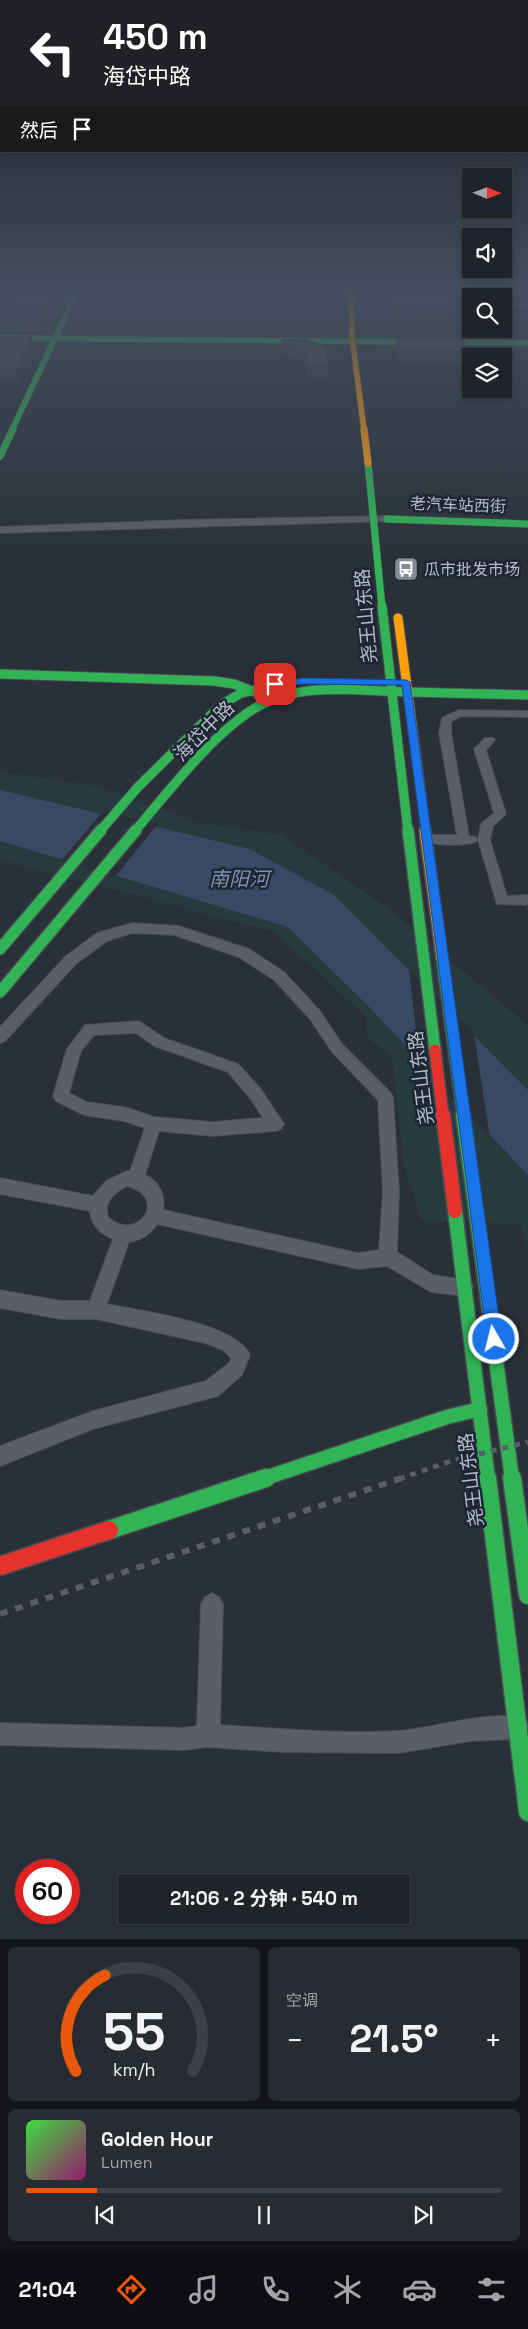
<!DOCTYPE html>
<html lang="zh">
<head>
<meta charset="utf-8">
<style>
	body { margin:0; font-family:"Space Grotesk","Noto Sans SC",sans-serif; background:#282c32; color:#f1f3f6; height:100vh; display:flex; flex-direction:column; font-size:19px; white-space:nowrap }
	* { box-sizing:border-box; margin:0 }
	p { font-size:16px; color:#a2a4a8 }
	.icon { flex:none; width:28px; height:28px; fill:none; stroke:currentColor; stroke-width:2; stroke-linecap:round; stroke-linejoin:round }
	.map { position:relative; height:1939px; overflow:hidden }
	.details { display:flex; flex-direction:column; gap:8px; padding:8px; background:#121417; flex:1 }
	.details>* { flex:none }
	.top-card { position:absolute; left:0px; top:0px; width:529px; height:152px; box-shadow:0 2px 8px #0003,0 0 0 1px #3d4147; background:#202124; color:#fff; overflow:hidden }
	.needle { width:32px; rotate:91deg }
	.tools { position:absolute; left:462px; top:168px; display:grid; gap:10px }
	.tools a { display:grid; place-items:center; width:50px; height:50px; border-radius:0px; background:#20242a; box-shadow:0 2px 8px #0003,0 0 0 1px #3d4147; font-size:25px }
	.speed { position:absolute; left:15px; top:1859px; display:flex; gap:10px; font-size:25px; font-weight:700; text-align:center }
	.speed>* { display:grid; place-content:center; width:65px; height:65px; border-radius:50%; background:#20242a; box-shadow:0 2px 8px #0003,0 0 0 1px #3d4147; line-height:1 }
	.speed .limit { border:8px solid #d22; background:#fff; color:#111 }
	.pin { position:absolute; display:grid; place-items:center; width:42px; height:42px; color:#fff; margin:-21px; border-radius:10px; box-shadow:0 2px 8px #0006 }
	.me { position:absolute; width:55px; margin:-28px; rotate:352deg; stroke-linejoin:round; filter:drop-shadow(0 0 4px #0008) }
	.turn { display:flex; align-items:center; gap:18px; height:105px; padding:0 20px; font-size:22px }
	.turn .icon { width:65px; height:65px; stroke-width:2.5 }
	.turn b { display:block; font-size:35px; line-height:42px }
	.then { display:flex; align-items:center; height:48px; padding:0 20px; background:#0003; gap:10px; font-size:19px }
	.big { font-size:38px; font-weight:700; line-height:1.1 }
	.details .widget { flex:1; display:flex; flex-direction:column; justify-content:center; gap:8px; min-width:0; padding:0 18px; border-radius:8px; background:#282c32 }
	.details .dial { align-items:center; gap:0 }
	.dial svg { height:130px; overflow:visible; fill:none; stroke:#3d4147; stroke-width:7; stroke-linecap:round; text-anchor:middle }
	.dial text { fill:#f1f3f6; stroke:none }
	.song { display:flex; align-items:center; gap:15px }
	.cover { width:60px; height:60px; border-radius:8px; background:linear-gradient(135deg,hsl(120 70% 55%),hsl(320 70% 35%)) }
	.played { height:5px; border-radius:2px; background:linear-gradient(90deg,#ea580c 15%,#3d4147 15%) }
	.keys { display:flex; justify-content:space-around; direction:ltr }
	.heat { display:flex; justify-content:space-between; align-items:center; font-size:28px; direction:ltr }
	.details .tiles { flex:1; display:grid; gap:8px; grid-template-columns:1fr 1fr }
	.widget:last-child { grid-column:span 2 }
	.trip { position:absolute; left:118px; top:1874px; width:292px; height:50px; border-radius:0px; background:#20242a; box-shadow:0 2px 8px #0003,0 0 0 1px #3d4147; font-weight:700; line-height:50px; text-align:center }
	.tabs { display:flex; height:80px; justify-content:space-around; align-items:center; background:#0d0e11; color:#a2a4a8 }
	.tabs .icon { width:35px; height:35px }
	.tabs .on { color:#ea580c }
	.tabs b { font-size:22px; color:#f1f3f6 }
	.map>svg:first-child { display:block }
	.green { fill:#273a3e }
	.water { fill:#384963 }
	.pier { fill:#2a3038 }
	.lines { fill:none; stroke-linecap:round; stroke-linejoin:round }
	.street-casing { stroke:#484c53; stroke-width:2 }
	.fast-far5-casing { stroke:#484c53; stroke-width:7 }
	.fast-far4-casing { stroke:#484c53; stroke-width:8 }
	.fast-far3-casing { stroke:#484c53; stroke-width:11 }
	.fast-far2-casing { stroke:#484c53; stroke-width:14 }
	.fast-far1-casing { stroke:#484c53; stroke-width:17 }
	.fast-casing { stroke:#484c53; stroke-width:21 }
	.slow-far3-casing { stroke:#484c53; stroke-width:7 }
	.slow-far2-casing { stroke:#484c53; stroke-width:8 }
	.slow-far1-casing { stroke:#484c53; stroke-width:11 }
	.slow-casing { stroke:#484c53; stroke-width:14 }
	.jam-far2-casing { stroke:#484c53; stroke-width:14 }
	.jam-far1-casing { stroke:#484c53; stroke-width:17 }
	.jam-casing { stroke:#484c53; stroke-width:21 }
	.street { fill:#5a5e66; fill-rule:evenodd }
	.fast-far5 { stroke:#30b455; stroke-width:5.5 }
	.fast-far4 { stroke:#30b455; stroke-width:7 }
	.fast-far3 { stroke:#30b455; stroke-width:9 }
	.fast-far2 { stroke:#30b455; stroke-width:11 }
	.fast-far1 { stroke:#30b455; stroke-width:14 }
	.fast { stroke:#30b455; stroke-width:18 }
	.slow-far3 { stroke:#ff9f0a; stroke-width:5.5 }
	.slow-far2 { stroke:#ff9f0a; stroke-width:7 }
	.slow-far1 { stroke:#ff9f0a; stroke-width:9 }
	.slow { stroke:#ff9f0a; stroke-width:11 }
	.jam-far2 { stroke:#e5322d; stroke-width:11 }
	.jam-far1 { stroke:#e5322d; stroke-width:14 }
	.jam { stroke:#e5322d; stroke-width:18 }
	.rail-far1 { stroke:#595d64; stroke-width:5; stroke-dasharray:6 6; stroke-linecap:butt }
	.rail { stroke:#595d64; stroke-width:6; stroke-dasharray:8 8; stroke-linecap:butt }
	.wall { fill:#3a3f45 }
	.shaded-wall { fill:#303338 }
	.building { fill:#444950; stroke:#303338 }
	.route { fill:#1a73e8; stroke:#114b97 }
	.labels { text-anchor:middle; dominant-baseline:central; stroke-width:5; stroke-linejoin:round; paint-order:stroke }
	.far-street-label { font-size:16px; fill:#b4bcc9; stroke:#1d2633 }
	.far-poi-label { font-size:16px; fill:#b4bcc9; stroke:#1d2633; text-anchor:start }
	.street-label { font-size:19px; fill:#b4bcc9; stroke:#1d2633 }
	.water-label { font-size:20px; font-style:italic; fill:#7c92b1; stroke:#1d2633 }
</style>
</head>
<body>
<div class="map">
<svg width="528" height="1939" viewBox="0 0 528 1939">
	<rect width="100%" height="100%" fill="#2a3038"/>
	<polygon class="green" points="0,772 98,786 198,822 282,835 389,909 528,1025 528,1247 520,1224 421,1221 404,1165 392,1057 368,1038 365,1016 275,932 0,860"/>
	<polygon class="water" points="0,790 250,849 334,895 528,1090 528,1175 368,1006 288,927 0,841"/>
	<g class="pier">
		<polygon points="103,811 158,824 115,877 61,861"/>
		<polygon points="409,969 474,1033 490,1139 420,1065"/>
	</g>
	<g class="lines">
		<defs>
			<g id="street">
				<polygon points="459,302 471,303 471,307 457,305"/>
				<polygon points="504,303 528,304 528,308 504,307"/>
				<polygon points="387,516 391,519 390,521 0,533 0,527 182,520"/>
				<path d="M459,710L528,711V717L461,716L451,722V733L469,836L476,837L478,840L481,824L494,813L474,749L485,738H493L495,740L486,750L506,814L493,826L490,840L507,896L528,895V905L497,904L478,840C473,847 425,846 420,839L426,835H457L439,733L442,718Z"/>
				<path d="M132,923L179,926L249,949L284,972L320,1011L342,1044L390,1092L393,1097L399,1192L397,1252L433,1275L470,1281L473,1287L470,1293L464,1296L431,1292L387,1266L358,1269L157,1224C150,1235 141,1240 129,1242L107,1304C140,1311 237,1323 250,1355L242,1375L218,1396L93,1429L0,1466V1446L93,1411L206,1381L229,1363L231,1358L223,1350L205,1343L96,1319H61L0,1308V1290L61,1301H90L113,1239C100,1234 91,1225 90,1211L0,1194V1178L93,1196L106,1181L127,1171H130L145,1128L124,1121L84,1115L56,1101L53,1096L67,1049L85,1025L139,1021L164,1038L238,1064L260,1088L284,1124L281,1129L276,1131L213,1136L159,1131L145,1175C159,1181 166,1196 163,1210L358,1253L379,1250L383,1192L378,1100L332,1052L310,1019L274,980L239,957L174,935L132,933L107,941L76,964L5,1041L0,1043V1027L66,956L97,933ZM136,1033L154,1046L228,1072L250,1098L263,1118L213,1122L154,1117L124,1107L86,1102L69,1093L81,1051L94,1035ZM127,1186C170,1197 137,1244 108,1217C103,1202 115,1192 127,1186Z"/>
				<path d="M212,1593L219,1597L223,1604L220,1725C278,1729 339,1734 398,1731C432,1729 496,1707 526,1720L528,1725L526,1736L518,1739L470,1741L399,1753L282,1752L208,1747L183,1750L0,1745V1723L183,1728L197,1726L201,1604L205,1597Z"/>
			</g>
			<g id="fast-far5">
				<polyline points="494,291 495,296"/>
				<polyline points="0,338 528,343"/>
				<polyline points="12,430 77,291"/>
			</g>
			<g id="fast-far4">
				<polyline points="0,456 13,429"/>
				<polyline points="368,463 382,607"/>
				<polyline points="387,519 528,524"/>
			</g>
			<g id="fast-far3">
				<polyline points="382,606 408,831"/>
				<polyline points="0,674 214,681 234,684 273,699"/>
				<polyline points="100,831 138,787 221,705 241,693 291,682"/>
				<path d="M135,831C168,792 214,732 257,707C300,681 359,691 406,692C447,693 487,694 528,695"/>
			</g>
			<g id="fast-far2">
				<polyline points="408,830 435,1050"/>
				<polyline points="0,949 101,830"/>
				<polyline points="442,958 463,1116"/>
				<polyline points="0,992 136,830"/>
			</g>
			<g id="fast-far1">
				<polyline points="463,1115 512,1479"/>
				<polyline points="455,1211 488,1479"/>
				<polyline points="262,1479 447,1417 480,1409"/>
			</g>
			<g id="fast">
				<polyline points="487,1478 528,1812"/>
				<polyline points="512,1478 528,1595"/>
				<polyline points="109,1530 266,1478"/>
			</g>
			<polyline id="slow-far3" points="351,291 352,337 364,430"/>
			<polyline id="slow-far2" points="364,429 368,463"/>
			<polyline id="slow-far1" points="398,618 426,831"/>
			<polyline id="slow" points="425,830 442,958"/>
			<polyline id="jam-far2" points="435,1050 443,1116"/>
			<polyline id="jam-far1" points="443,1115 455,1211"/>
			<polyline id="jam" points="0,1566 109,1530"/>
		</defs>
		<use href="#street" class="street-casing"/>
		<use href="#fast-far5" class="fast-far5-casing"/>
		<use href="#fast-far4" class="fast-far4-casing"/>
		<use href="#fast-far3" class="fast-far3-casing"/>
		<use href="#fast-far2" class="fast-far2-casing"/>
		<use href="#fast-far1" class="fast-far1-casing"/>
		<use href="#fast" class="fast-casing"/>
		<use href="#slow-far3" class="slow-far3-casing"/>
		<use href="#slow-far2" class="slow-far2-casing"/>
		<use href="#slow-far1" class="slow-far1-casing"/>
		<use href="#slow" class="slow-casing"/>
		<use href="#jam-far2" class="jam-far2-casing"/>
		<use href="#jam-far1" class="jam-far1-casing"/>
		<use href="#jam" class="jam-casing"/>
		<use href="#street" class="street"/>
		<use href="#fast-far5" class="fast-far5"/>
		<use href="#fast-far4" class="fast-far4"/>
		<use href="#fast-far3" class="fast-far3"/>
		<use href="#fast-far2" class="fast-far2"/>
		<use href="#fast-far1" class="fast-far1"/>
		<use href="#fast" class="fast"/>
		<use href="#slow-far3" class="slow-far3"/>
		<use href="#slow-far2" class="slow-far2"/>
		<use href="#slow-far1" class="slow-far1"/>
		<use href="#slow" class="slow"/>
		<use href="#jam-far2" class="jam-far2"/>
		<use href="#jam-far1" class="jam-far1"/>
		<use href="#jam" class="jam"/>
		<polyline class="rail-far1" points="399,1479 451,1461 528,1442"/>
		<polyline class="rail" points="0,1614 402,1478"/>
	</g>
	<g class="wall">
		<polygon points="17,291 65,291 44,331 0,330 0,318"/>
		<polygon points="386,291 417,292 449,309 447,320 386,319 385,302"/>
		<polygon points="0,337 34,349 19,383 0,383"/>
		<polygon points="397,337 467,352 465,363 398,361 396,348"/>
		<polygon points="306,339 328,366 327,378 307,377 306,362 281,354 281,342"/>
		<polygon points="528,902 528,912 526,907"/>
	</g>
	<g class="shaded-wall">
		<polygon points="7,291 15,291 0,314 0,302"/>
		<polygon points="59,291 65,291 44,331 42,321"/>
		<polygon points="32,337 34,349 19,383 16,371"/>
	</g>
	<g class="building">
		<polygon points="0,291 7,291 0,302"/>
		<polygon points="17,291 59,291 42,321 0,320 0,318"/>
		<polygon points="386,291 417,291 417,292 447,293 449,309 387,307"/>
		<polygon points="0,337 32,337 16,371 0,371"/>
		<polygon points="397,337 447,338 463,337 467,352 400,349"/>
		<polygon points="306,339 327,348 328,366 307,365 307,350 281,342 282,340"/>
	</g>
	<linearGradient id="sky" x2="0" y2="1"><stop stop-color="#171a1f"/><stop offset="0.52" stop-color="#444e5e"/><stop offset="1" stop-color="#444e5e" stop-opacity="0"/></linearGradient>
	<rect width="528" height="562" fill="url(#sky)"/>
	<polygon class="route" points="304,678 406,680 410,682 502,1339 500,1344 494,1346 489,1344 487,1339 402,685 304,684 275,687 270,684 275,682"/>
	<defs>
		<symbol id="bus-square" viewBox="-11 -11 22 22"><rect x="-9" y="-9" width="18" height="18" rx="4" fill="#848b96" stroke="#1d2633"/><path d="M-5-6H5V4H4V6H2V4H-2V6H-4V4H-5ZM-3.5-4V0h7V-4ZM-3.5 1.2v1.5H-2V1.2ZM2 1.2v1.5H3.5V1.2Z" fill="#fff"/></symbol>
	</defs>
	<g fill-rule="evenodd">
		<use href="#bus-square" x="392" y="555" width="28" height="28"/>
	</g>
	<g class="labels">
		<g class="far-street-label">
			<text transform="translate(458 505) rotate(2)">老汽车站西街</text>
		</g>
		<g class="far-poi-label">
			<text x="424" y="569">瓜市批发市场</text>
		</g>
		<g class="street-label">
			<text transform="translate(366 616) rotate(-95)">尧王山东路</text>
			<text transform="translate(204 731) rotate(-45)">海岱中路</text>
			<text transform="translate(421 1078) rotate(-97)">尧王山东路</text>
			<text transform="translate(471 1480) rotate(-97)">尧王山东路</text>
		</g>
		<g class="water-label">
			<text x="239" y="879">南阳河</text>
		</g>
	</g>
</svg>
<div class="tools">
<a><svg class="needle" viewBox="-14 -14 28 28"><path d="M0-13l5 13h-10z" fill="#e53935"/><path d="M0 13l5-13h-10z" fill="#a2a4a8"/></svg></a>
<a><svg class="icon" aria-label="sound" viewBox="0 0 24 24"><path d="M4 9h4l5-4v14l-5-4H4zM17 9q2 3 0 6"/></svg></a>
<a><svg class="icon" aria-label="search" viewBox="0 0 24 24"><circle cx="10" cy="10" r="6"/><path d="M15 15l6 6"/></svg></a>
<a><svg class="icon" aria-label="layers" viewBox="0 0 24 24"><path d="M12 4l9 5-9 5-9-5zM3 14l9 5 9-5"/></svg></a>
</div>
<div class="speed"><div class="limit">60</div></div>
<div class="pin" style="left:275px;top:684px;background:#d93025"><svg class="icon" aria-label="arrive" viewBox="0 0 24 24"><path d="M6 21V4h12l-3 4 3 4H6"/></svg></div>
<svg class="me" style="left:494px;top:1339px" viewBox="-20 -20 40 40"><circle r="17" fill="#1a73e8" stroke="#fff" stroke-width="3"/><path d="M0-11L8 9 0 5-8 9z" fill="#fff"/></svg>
<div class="trip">21:06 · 2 分钟 · 540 m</div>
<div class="top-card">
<div class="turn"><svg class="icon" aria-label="left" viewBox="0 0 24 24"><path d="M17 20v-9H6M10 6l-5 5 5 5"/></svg><div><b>450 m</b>海岱中路</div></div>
<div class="then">然后<svg class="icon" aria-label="arrive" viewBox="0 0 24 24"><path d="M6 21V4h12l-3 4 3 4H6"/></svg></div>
</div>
</div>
<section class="details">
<div class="tiles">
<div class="widget dial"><svg viewBox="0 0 100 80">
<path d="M14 69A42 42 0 1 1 86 69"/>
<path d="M14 69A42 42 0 0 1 32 10" stroke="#ea580c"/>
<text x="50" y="56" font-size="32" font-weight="700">55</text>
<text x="50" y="72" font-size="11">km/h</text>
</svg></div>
<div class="widget"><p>空调</p>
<div class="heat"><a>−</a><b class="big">21.5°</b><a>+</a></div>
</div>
<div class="widget">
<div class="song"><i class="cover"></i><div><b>Golden Hour</b><p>Lumen</p></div></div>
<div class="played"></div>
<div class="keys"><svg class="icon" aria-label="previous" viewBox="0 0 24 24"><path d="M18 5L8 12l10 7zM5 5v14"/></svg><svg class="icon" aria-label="pause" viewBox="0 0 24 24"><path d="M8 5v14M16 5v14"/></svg><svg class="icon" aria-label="next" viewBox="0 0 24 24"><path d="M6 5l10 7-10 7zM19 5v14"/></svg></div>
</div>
</div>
</section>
<nav class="tabs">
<b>21:04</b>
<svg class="icon on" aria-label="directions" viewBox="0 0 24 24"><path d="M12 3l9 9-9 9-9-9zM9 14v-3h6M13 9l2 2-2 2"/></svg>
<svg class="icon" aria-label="music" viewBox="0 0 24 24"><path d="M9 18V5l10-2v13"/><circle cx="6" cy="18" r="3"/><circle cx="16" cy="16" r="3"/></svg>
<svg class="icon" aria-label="phone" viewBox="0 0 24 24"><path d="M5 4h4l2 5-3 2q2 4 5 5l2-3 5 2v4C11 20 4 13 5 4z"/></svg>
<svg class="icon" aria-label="climate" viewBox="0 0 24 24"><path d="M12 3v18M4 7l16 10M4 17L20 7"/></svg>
<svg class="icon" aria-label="car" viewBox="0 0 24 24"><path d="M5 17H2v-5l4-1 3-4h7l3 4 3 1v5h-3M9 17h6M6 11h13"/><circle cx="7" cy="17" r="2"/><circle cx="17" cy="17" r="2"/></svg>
<svg class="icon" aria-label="filters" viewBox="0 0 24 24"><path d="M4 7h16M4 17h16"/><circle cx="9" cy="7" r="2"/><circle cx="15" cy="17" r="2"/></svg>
</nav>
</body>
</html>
